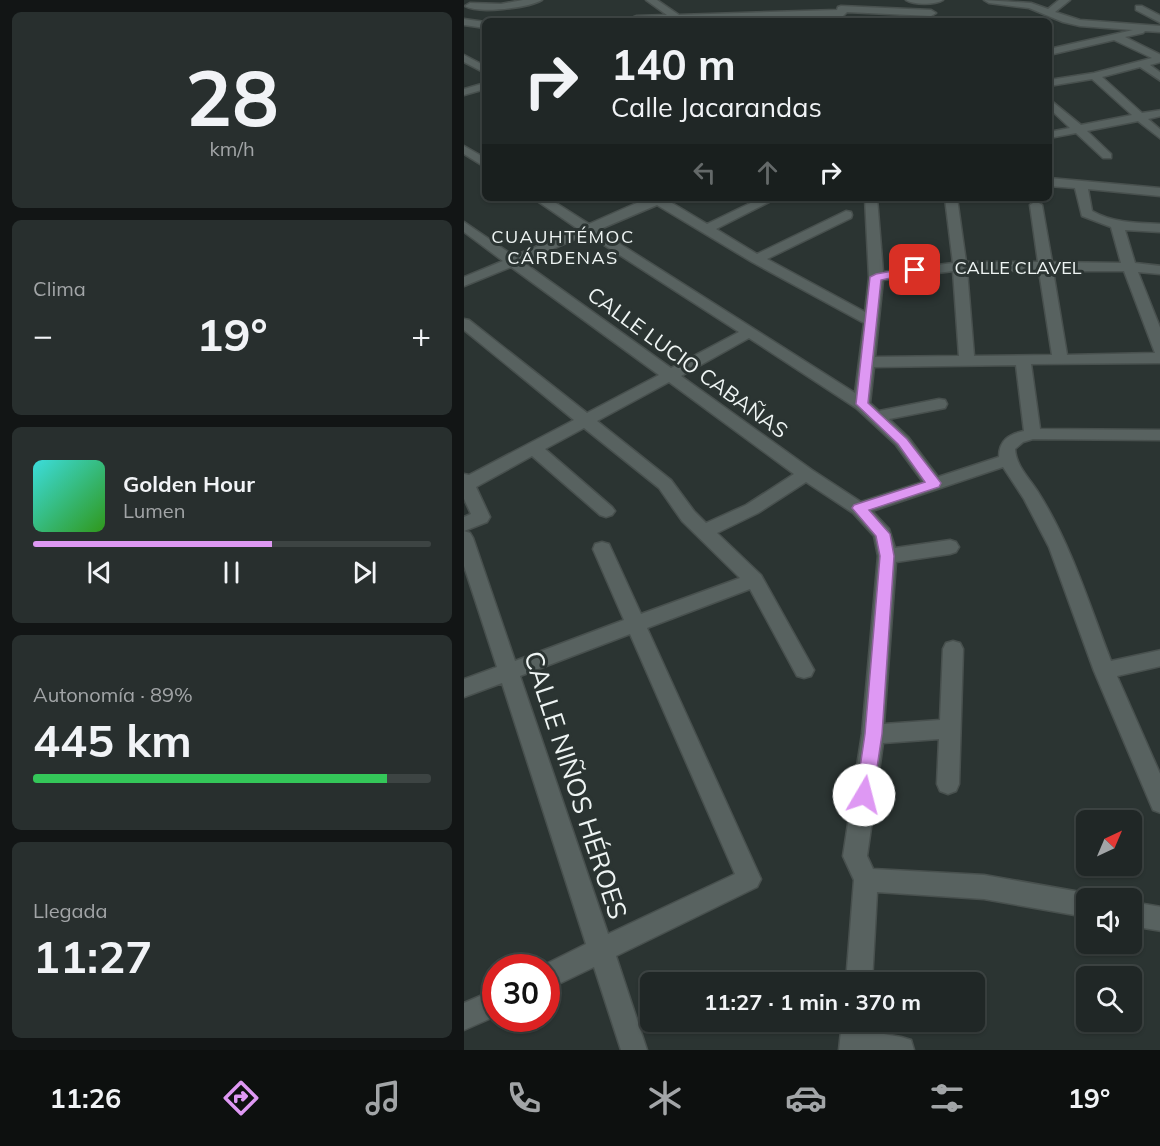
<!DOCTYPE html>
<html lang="es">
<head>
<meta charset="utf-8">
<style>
	body { margin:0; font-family:Mulish,sans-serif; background:#282f2e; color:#f1f3f6; height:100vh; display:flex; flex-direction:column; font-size:22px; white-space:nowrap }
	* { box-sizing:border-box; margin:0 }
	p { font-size:20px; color:#a2a5a7 }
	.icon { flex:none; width:33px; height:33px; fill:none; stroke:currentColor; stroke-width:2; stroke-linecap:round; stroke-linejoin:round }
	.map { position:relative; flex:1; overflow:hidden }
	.drawer { display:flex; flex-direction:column; gap:12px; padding:12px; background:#121515; width:464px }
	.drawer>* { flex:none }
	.top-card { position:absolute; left:18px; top:18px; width:570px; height:183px; border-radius:9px; box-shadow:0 2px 4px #0004,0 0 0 2px #3d4443; background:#202726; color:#f1f3f6; overflow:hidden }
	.needle { width:39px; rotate:44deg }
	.tools { position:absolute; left:612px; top:810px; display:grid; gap:12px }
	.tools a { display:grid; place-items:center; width:66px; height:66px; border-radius:9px; background:#202726; box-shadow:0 2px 4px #0004,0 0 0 2px #3d4443; font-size:30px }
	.speed { position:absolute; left:18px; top:954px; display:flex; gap:12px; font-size:30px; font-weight:700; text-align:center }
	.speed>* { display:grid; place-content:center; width:78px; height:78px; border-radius:50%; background:#202726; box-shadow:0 2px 4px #0004,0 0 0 2px #3d4443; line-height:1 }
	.speed .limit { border:9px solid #d22; background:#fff; color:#111 }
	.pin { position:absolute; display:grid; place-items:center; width:51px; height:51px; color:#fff; margin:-26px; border-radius:12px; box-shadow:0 3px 9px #0006 }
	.me { position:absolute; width:66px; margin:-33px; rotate:8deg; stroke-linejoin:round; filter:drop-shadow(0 0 4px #0008) }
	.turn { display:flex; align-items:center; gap:21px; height:126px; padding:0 30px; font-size:27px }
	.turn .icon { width:78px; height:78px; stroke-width:2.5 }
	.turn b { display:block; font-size:42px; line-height:51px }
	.lanes { display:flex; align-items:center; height:57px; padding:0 30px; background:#0003; justify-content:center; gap:30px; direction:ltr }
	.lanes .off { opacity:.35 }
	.big { font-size:45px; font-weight:700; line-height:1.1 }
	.drawer .widget { flex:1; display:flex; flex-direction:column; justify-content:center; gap:9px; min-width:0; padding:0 21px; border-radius:9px; background:#282f2e }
	.drawer .dial { align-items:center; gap:0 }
	.dial b { font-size:78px; line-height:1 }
	.song { display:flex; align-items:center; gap:18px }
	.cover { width:72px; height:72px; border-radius:9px; background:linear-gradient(135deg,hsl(180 70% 55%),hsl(110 70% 35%)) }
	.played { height:6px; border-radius:3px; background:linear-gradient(90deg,#de98f3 60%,#3d4443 60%) }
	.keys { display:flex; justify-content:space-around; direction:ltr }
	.heat { display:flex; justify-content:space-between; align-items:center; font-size:33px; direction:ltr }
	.charge { height:9px; border-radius:4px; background:linear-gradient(90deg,#34c759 89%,#3d4443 0) }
	.trip { position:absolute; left:176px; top:972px; width:345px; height:60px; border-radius:9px; background:#202726; box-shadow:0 2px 4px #0004,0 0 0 2px #3d4443; font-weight:700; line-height:60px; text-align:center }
	.menu { display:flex; height:96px; justify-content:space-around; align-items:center; background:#0d100f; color:#a2a5a7 }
	.menu .icon { width:42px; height:42px }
	.menu .selected { color:#de98f3 }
	.menu b { font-size:27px; color:#f1f3f6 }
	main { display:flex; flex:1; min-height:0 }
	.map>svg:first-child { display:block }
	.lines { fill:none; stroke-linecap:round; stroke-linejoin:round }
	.minor-casing { stroke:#48504e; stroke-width:3 }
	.minor { fill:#586260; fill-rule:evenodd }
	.route { fill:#de98f3; stroke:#90639e; stroke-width:1.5 }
	.labels { text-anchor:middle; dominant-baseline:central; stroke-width:6; stroke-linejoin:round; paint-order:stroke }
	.far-neighbourhood-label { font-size:18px; letter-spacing:1.5px; fill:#eef4f3; stroke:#2b3432 }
	.far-street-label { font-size:18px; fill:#eef4f3; stroke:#2b3432 }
	.street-label { font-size:21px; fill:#eef4f3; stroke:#2b3432 }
	.near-street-label { font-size:26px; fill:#eef4f3; stroke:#2b3432 }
</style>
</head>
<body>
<main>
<section class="drawer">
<div class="widget dial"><b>28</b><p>km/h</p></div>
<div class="widget"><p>Clima</p>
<div class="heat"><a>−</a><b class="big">19°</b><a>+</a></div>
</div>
<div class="widget">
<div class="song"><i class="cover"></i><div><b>Golden Hour</b><p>Lumen</p></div></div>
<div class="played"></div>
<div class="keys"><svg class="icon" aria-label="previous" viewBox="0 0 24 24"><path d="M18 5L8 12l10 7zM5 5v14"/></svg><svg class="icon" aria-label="pause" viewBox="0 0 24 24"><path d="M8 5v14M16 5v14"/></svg><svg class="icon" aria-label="next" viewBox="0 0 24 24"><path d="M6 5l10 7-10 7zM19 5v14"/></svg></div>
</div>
<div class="widget"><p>Autonomía · 89%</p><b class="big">445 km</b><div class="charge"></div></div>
<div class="widget"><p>Llegada</p><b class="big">11:27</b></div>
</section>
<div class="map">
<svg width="697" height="1050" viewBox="0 0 697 1050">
	<rect width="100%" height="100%" fill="#2b3432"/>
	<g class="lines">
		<defs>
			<g id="minor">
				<path d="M59,0H78C65,8 14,14 1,6L6,3L37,4Z"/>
				<polygon points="182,0 193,0 215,15 373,10 374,7 377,6 467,10 472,13 467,16 383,12 379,16 170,21 170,17 173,16 203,15"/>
				<path d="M442,0H479C471,5 450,5 442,0Z"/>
				<polygon points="520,0 567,3 584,9 595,0 606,0 591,12 616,20 697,26 697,32 681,31 679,33 661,37 697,55 697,62 686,65 697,73 697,81 676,67 638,77 678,113 697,110 697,116 684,119 697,130 697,139 674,121 623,131 647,154 647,158 639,158 612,133 585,138 585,132 606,128 585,108 585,99 617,125 668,115 628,79 585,86 585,80 630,73 688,58 650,40 585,55 585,49 669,30 616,26 599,22 565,8 525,3"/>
				<polygon points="672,6 678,6 697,16 697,23 672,10"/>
				<polygon points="0,19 21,22 21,28 0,25"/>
				<polygon points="0,55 21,66 21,73 0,62"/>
				<polygon points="21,83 21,89 0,95 0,89"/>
				<polygon points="0,146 21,158 21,167 0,154"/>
				<path d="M585,178L697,188V196L624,189L628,211C649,223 673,223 697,224V232L661,230L671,263L697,266V274L674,272L697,330V363L567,364L576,429L697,430V440L569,439L559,442L551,449C552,466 565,478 574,492C607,544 625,604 647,661L697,650V666L653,676L697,776V813L689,810L630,671L585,547L560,499L539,467L408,511L425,529L431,548L486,540L492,542L495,547L492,552L486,554L432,562L420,724L476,720L479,649L482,643L489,641L496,643L499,649L495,784L492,791L484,794L476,791L473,784L475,739L419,743L403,856L409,869L520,875L622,893L631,898H622V917L520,899L413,892L408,982H382L390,880L379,856L398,734L414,556L410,536L389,513L342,482L294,513L253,533L297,575L350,670L347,676L340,678L333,676L286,589L183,628L297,879L293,887L152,956L183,1050H157L130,967L82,990V968H74L122,944L38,683L0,697V679L33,667L0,566V517L7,514L0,499V474L5,475L110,420L0,330V319L5,320L123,413L195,375L47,267L0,286V277L39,261L0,232V222L50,256L114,229L69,198H84L125,224L184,198H204L203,200L243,224L297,198H313L252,229L293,254L382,211L387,212L388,215L387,218L303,259L401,312L405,277L401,198H413L419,272L489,263L481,198H493L502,262H574L566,205L572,201L578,205L588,262L657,263L647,227L618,216L611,188L585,186ZM193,205L288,262L400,323L391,393L134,230ZM123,234L275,332L207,368L59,262ZM503,270L575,271L588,355L510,356ZM489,271L495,356L411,357L419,280ZM589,271H660L691,353L603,355ZM285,338L392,408L432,445L459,482L397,502L348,470L217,376ZM552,365L560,431C545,434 535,440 535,457L474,477L444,437L425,419L481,408L483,404L481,400L475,399L415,411L406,403L410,367ZM205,382L330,474L282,505L242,523L230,511L207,480L133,421ZM120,428L195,488L218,521L276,578L177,614L145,544L138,542L131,544L129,549L160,620L51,661L9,538L6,533L0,531L23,522L26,517L12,487L68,456L136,515L142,517L148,515L151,511L148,507L81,449ZM166,634L271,874L144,934L56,676Z"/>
				<polygon points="668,902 697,907 697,931 668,926"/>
				<polygon points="32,989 32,1016 0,1030 0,1003"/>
				<polygon points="378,1022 404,1022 403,1031 437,1037 447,1040 450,1050 375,1050"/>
			</g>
		</defs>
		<use href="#minor" class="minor-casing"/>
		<use href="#minor" class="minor"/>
	</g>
	<polygon class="route" points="451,267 456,270 454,272 417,280 404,403 443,439 477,483 475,487 405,510 426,534 430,556 418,734 409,795 406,801 400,803 394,801 392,795 401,734 416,556 412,536 388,508 390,505 461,482 434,444 392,404 406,277 412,274"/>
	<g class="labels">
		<g class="far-neighbourhood-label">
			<text x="99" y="236">CUAUHTÉMOC<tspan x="99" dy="21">CÁRDENAS</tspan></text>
		</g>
		<g class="far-street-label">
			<text x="554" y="267">CALLE CLAVEL</text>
		</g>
		<g class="street-label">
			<text transform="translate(224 362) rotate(36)">CALLE LUCIO CABAÑAS</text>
		</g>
		<g class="near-street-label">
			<text transform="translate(112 785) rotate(72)">CALLE NIÑOS HÉROES</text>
		</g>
	</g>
</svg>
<div class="tools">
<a><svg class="needle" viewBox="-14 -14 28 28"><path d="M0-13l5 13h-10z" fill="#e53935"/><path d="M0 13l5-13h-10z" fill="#a2a5a7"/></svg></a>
<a><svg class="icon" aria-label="sound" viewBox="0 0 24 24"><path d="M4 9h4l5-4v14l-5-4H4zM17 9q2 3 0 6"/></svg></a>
<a><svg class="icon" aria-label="search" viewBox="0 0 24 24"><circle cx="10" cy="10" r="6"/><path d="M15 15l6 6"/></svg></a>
</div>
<div class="speed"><div class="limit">30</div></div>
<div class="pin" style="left:451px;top:270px;background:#d93025"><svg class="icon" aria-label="arrive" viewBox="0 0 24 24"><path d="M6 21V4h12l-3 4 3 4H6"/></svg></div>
<svg class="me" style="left:400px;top:795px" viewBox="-20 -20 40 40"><circle r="19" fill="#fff"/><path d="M0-13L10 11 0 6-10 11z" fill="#de98f3"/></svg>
<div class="trip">11:27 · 1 min · 370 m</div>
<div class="top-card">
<div class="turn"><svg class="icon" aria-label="right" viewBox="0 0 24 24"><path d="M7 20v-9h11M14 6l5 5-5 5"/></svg><div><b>140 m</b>Calle Jacarandas</div></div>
<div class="lanes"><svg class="icon off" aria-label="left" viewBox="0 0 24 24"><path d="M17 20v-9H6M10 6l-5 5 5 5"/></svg><svg class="icon off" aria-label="ahead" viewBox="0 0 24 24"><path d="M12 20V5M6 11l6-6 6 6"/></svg><svg class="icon" aria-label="right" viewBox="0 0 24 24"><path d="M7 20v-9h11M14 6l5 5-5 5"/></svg></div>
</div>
</div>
</main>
<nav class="menu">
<b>11:26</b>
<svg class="icon selected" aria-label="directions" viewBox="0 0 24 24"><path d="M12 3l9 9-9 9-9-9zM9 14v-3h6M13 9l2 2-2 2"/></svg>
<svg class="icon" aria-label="music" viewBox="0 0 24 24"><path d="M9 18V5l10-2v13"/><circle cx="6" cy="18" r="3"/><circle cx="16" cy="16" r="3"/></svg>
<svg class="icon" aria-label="phone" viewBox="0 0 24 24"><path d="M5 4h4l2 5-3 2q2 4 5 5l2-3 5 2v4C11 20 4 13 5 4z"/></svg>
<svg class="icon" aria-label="climate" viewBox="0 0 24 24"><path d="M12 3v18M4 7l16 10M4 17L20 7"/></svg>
<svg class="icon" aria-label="car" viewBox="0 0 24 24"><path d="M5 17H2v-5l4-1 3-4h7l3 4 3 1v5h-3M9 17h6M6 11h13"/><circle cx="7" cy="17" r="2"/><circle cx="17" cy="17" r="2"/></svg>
<svg class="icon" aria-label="filters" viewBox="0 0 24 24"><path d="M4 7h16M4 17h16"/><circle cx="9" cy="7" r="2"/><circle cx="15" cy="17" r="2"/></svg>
<b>19°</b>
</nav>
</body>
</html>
